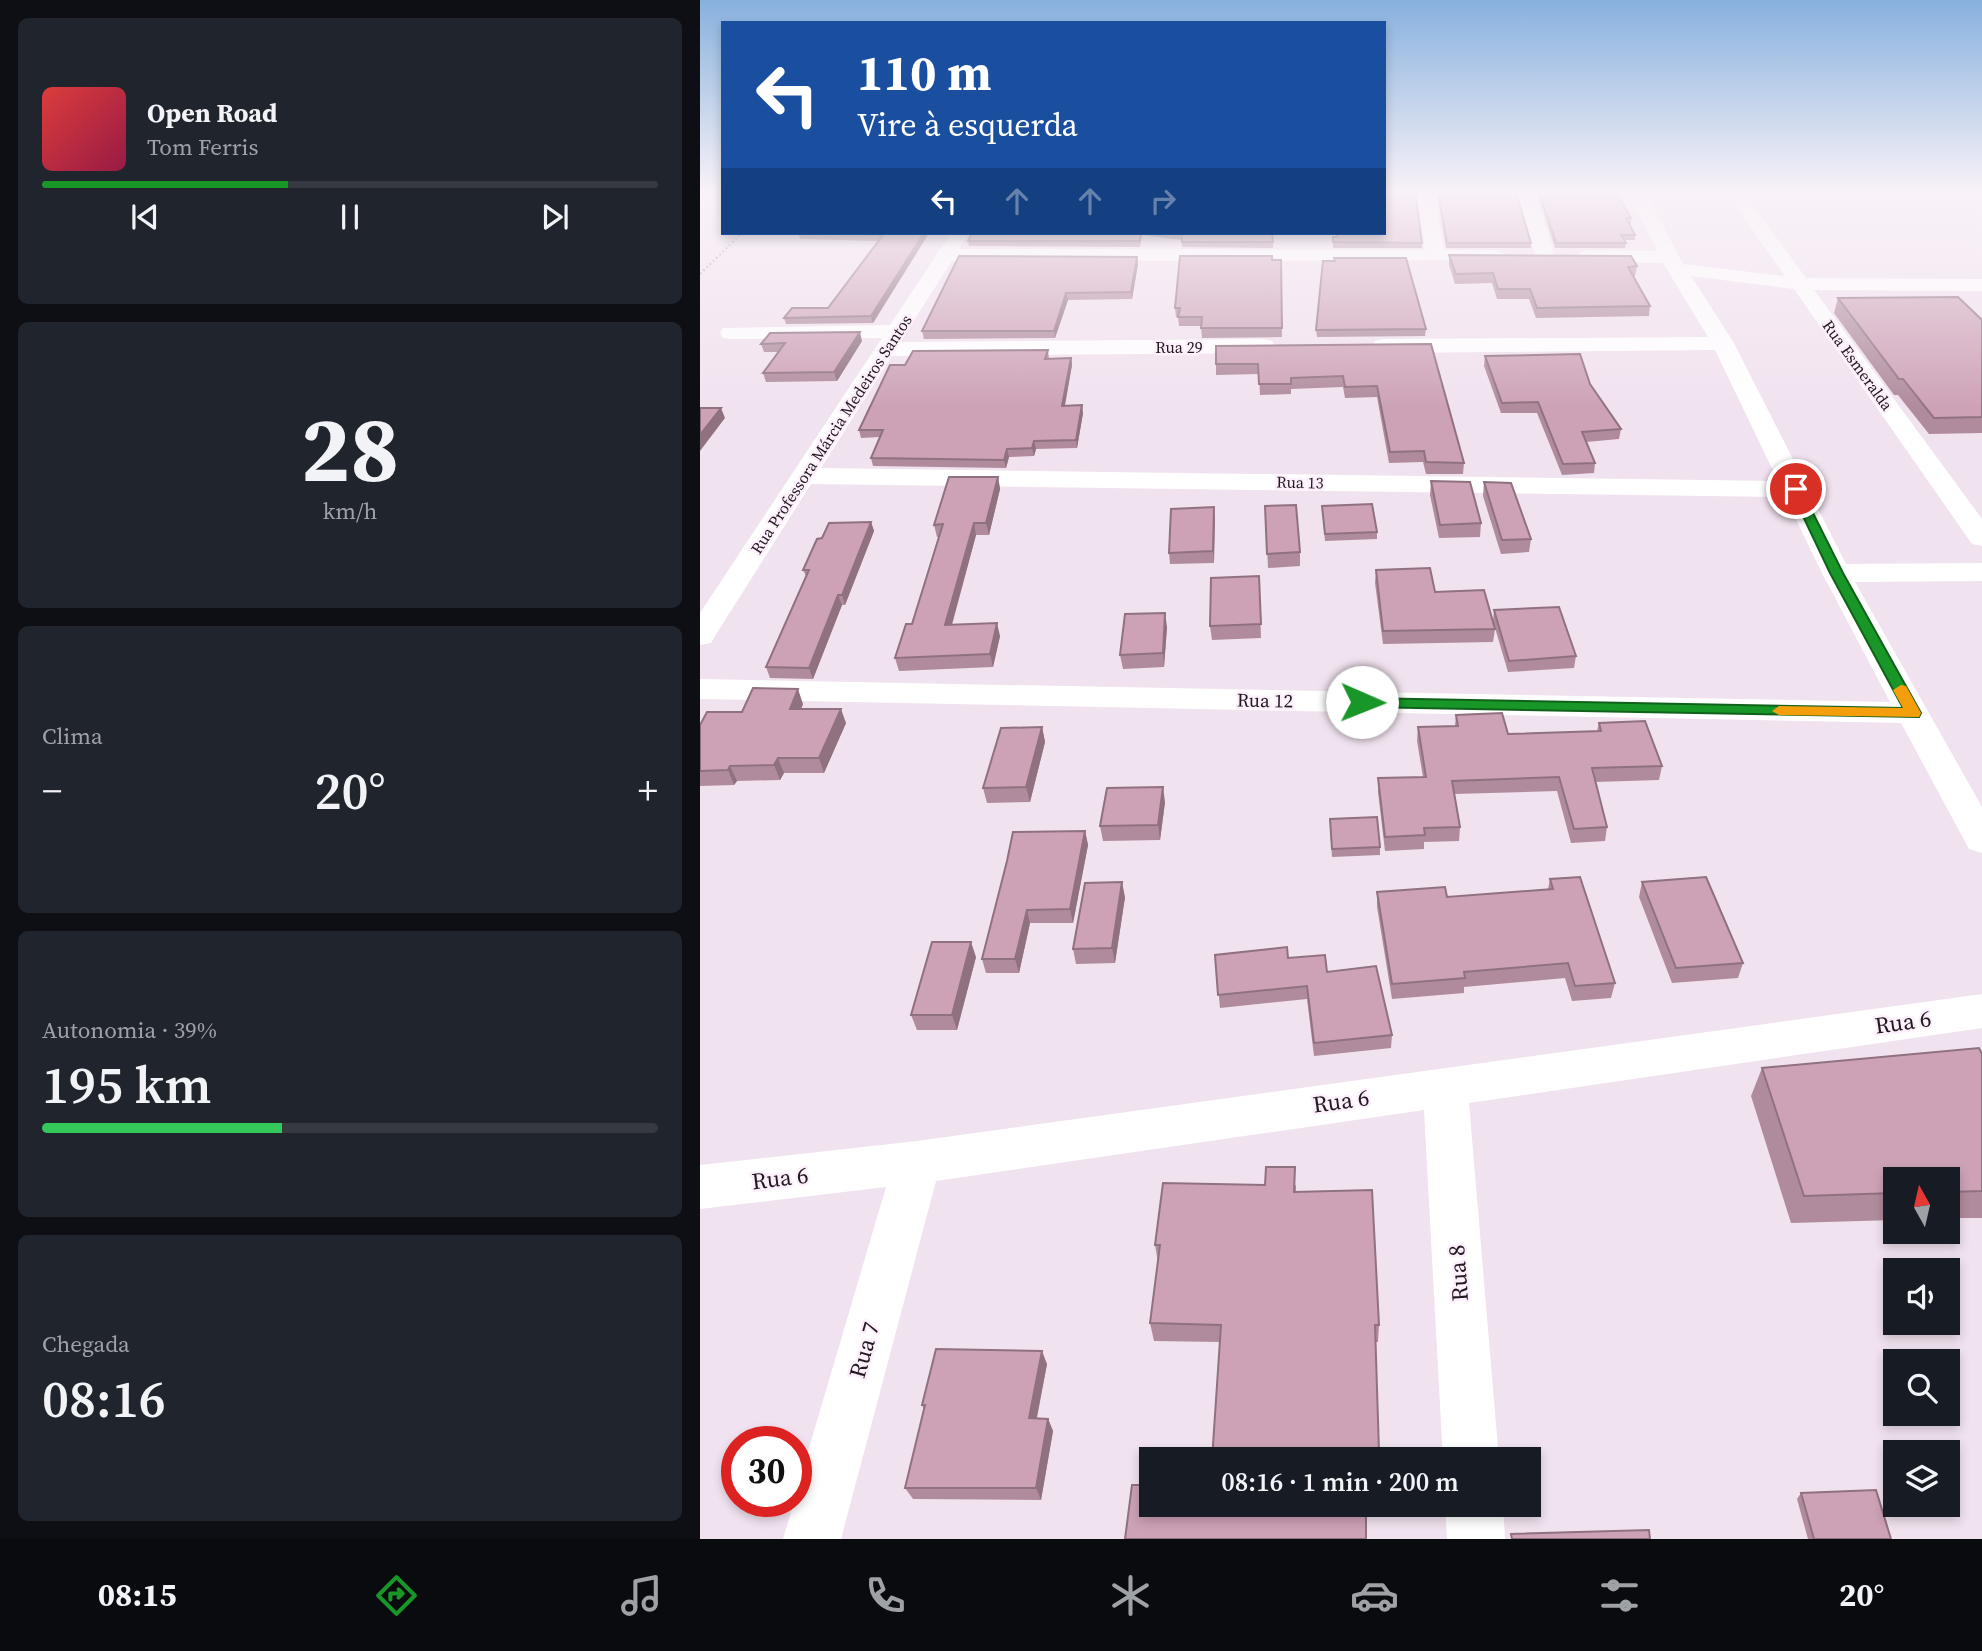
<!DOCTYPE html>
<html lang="pt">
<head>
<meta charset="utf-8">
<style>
	body { margin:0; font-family:"Source Serif 4",serif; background:#20242c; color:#f1f3f6; height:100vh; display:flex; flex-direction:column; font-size:26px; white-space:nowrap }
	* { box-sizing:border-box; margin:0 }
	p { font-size:23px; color:#9ea1a6 }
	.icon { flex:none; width:38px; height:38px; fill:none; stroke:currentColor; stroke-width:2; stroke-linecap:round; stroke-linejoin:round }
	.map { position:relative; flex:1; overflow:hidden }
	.details { display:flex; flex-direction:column; gap:18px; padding:18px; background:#0d0f14; width:700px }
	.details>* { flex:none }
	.banner { position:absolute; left:21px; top:21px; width:665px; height:214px; border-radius:0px; box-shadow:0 4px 10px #0003; background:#1a4fa0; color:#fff; overflow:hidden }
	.needle { width:46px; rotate:352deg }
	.buttons { position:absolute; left:1183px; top:1167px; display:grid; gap:14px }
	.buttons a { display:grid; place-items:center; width:77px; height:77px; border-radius:0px; background:#171b24; box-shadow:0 4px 10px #0003; font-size:35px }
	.speed { position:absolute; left:21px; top:1426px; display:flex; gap:14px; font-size:35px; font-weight:700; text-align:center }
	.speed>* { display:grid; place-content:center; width:91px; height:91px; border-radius:50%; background:#171b24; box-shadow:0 4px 10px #0003; line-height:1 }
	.speed .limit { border:10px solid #d22; background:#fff; color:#111 }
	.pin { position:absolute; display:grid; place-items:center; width:60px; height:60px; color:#fff; margin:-30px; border:4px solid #fff; border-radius:50%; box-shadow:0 2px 7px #0007 }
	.me { position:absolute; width:77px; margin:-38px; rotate:91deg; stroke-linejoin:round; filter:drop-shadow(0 0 5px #0008) }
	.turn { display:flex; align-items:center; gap:24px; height:147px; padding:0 21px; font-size:32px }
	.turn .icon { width:91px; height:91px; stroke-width:2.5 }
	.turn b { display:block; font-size:49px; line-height:60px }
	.lanes { display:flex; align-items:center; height:66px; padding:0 21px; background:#0003; justify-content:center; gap:35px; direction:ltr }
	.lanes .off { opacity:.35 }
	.big { font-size:52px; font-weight:600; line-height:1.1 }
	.details .card { flex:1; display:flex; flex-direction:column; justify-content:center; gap:10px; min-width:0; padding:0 24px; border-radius:10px; background:#20242c }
	.details .dial { align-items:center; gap:0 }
	.dial b { font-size:91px; line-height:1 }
	.song { display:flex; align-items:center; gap:21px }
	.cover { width:84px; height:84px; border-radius:10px; background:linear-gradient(135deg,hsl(0 70% 55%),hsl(340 70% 35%)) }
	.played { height:7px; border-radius:4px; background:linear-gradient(90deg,#189628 40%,#363941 40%) }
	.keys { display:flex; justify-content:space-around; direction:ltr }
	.heat { display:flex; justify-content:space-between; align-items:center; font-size:38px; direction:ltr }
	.charge { height:10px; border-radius:5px; background:linear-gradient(90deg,#34c759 39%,#363941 0) }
	.trip { position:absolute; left:439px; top:1447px; width:402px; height:70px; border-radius:0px; background:#171b24; box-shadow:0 4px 10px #0003; font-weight:600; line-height:70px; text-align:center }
	.tabs { display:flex; height:112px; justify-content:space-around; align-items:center; background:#090b0e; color:#9ea1a6 }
	.tabs .icon { width:49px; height:49px }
	.tabs .current { color:#189628 }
	.tabs b { font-size:32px; color:#f1f3f6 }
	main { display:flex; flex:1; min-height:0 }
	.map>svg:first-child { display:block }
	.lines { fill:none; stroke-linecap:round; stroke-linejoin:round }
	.path { stroke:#b0a4af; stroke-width:2.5; stroke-dasharray:2 2.5; stroke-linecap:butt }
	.minor { fill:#fff; fill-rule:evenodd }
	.wall { fill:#b08b9d }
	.shaded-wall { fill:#907180 }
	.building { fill:#cda2b7; stroke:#907180; stroke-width:2 }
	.route { fill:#189628; stroke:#10621a; stroke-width:2 }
	.slow { fill:#f59e0b }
	.labels { text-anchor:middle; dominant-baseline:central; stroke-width:5; stroke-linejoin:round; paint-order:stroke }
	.far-street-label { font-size:16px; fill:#1f1a1e; stroke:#feeffd }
	.street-label { font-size:19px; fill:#1f1a1e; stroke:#feeffd }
	.near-street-label { font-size:23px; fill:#1f1a1e; stroke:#feeffd }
</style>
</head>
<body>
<main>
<section class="details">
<div class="card">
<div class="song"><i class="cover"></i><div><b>Open Road</b><p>Tom Ferris</p></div></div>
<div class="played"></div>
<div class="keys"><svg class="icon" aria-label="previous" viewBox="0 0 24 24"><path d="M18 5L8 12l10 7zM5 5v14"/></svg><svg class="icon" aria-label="pause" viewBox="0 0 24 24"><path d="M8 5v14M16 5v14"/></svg><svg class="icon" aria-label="next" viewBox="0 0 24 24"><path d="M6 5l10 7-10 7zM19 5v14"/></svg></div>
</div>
<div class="card dial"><b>28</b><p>km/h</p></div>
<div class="card"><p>Clima</p>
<div class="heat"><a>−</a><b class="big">20°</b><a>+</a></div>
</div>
<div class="card"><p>Autonomia · 39%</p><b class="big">195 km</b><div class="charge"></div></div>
<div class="card"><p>Chegada</p><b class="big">08:16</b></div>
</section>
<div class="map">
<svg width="1282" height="1539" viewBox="0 0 1282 1539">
	<rect width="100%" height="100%" fill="#f1e2ef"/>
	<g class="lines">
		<polyline class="path" points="0,274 42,233"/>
		<g class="minor">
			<polygon points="717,192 734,192 744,250 797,250 807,256 804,260 252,261 200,342 564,339 572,341 575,346 572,351 564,353 192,356 121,468 1078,481 1015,350 683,353 675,351 672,346 675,341 683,339 1008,337 963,263 885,262 875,256 885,250 957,251 928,192 945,192 983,264 1085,276 1026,192 1043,192 1106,278 1282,279 1282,291 1114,290 1282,519 1282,546 1272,544 1094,289 991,276 1034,343 1146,564 1282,563 1282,581 1155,582 1282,807 1282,853 1269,849 1201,723 0,699 0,679 1190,702 1122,573 1085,497 111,484 15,636 11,643 0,645 0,613 182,338 31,339 23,338 20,333 23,328 190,325 251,233 265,233 267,236 259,249 725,250"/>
			<polygon points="817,192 834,192 855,256 852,260 845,262 835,256"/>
			<polygon points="1282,994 1282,1028 769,1103 799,1460 743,1460 724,1110 236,1181 141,1539 83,1539 94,1502 96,1502 96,1492 186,1187 0,1209 0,1165 217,1141"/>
			<polygon points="745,1505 803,1505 805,1539 747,1539"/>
		</g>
	</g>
	<g class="wall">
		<polygon points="737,192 816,192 831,243 831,248 746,248"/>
		<polygon points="837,192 916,192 931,218 931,224 929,224 935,235 935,240 924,240 926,243 925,248 855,248"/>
		<polygon points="98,233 229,233 173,323 86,324 84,318 128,308 178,241 100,239"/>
		<polygon points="272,233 573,233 573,248 482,247 482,240 442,235 440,247 269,246 268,241"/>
		<polygon points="633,237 722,243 722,248 633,248"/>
		<polygon points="749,255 937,266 935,276 933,276 950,306 949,316 836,318 829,299 797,299 792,283 755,284 749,265"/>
		<polygon points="572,260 581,260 582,337 502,338 501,326 479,326 478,317 476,317 475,308"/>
		<polygon points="438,264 432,299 368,300 355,338 224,339 222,331"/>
		<polygon points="1138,298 1282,320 1282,433 1229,434 1198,395 1194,395 1134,313"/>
		<polygon points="726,329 725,336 617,337 616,330"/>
		<polygon points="162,341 137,381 66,382 63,373 78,352 64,352 61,344"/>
		<polygon points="731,344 764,463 763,474 726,474 723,462 689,463 677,397 645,398 643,387 591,389 591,394 560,395 559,374 516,375 516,364"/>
		<polygon points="348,350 349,359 371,358 372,365 365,406 383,413 377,448 336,449 334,456 309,457 306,468 173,466 171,458 180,437 161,438 159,430 205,365"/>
		<polygon points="785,356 890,384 921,429 919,439 886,442 895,463 894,473 862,475 837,413 801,413 784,366"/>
		<polygon points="298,477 300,489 289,535 276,535 252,625 300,636 293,667 199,671 195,658 212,624 239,537 237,537 234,525"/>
		<polygon points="731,481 781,523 780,537 739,538 730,495"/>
		<polygon points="784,482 831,539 829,552 801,554 783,496"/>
		<polygon points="565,506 600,552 600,566 568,568"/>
		<polygon points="622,506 677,532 677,539 625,541"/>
		<polygon points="514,507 514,563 470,564 469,553"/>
		<polygon points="171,522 174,531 145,605 142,605 113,679 70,678 66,667 106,576 103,570 122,538"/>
		<polygon points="676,570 735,592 795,629 793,642 683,644 675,583"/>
		<polygon points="559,576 561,638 512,640 510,626"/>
		<polygon points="794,610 876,656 874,668 808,672 793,621"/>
		<polygon points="467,627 464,667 423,669 420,655"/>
		<polygon points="103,704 101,709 146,723 124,773 84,773 80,780 37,781 34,785 0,786 0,725 42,712"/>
		<polygon points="756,715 808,734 897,731 899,723 962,766 959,780 895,782 907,827 905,841 871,843 857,791 754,794 760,827 759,841 724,842 724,849 685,851 678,792 678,778 723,777 717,741 718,727 755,726"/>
		<polygon points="342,727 345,742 330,802 287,803 283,788"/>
		<polygon points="465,802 460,840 403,841 400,826"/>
		<polygon points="630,826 680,847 680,855 632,857"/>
		<polygon points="385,831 388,845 373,923 330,923 319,973 286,973 282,959"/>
		<polygon points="850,879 915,983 911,998 872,1001 865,978 764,987 764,993 692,999 677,907 677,892 747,897 848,889"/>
		<polygon points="942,882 1043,963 1038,978 972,983 939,897"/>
		<polygon points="425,897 415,963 376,964 373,949"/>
		<polygon points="515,955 588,958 627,972 692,1035 691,1048 614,1056 607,999 520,1008"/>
		<polygon points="276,957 257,1030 217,1030 211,1015"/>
		<polygon points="1282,1054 1282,1218 1248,1218 1248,1180 1195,1180 1195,1220 1091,1223 1051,1096 1062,1068"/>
		<polygon points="596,1185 596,1192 679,1325 678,1342 675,1342 678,1460 512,1460 520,1342 454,1341 450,1323 458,1262 455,1245"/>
		<polygon points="347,1364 337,1418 348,1419 353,1431 341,1500 213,1499 205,1488 224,1410 222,1405"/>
		<polygon points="1101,1493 1191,1539 1108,1539 1097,1499"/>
	</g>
	<g class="shaded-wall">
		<polygon points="224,233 229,233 173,323 171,316"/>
		<polygon points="437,257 438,264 432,299 431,292"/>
		<polygon points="366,293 368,300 355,338 354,331"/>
		<polygon points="160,332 162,341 137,381 134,372"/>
		<polygon points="371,358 372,365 363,414 362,406"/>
		<polygon points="382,405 383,413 377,448 376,440"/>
		<polygon points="21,408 25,418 0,451 0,435"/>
		<polygon points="334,441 336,449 334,456 332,448"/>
		<polygon points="307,449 309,457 306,468 304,460"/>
		<polygon points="298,477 300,489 289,535 286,523"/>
		<polygon points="514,507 515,518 514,563 513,551"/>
		<polygon points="171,522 174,531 145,605 142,595"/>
		<polygon points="274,523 276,535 248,638 245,625"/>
		<polygon points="138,595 142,605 113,679 109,668"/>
		<polygon points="465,613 467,627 464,667 463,653"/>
		<polygon points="297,623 300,636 293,667 290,654"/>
		<polygon points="98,689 103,704 95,724 90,709"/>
		<polygon points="141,709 146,723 124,773 119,758"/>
		<polygon points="342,727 345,742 330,802 326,787"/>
		<polygon points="78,758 84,773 80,780 74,765"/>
		<polygon points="30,766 37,781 34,785 28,770"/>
		<polygon points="463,787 465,802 460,840 458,825"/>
		<polygon points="385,831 388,845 373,923 370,909"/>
		<polygon points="422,882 425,897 415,963 412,948"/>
		<polygon points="327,910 330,923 319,973 315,959"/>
		<polygon points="271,942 276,957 257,1030 252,1015"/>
		<polygon points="342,1351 347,1364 334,1431 329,1418"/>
		<polygon points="348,1419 353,1431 341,1500 336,1488"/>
	</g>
	<g class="building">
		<polygon points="684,192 715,192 722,243 633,242 633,237 637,237 637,233 684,233"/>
		<polygon points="738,192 816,192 831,243 747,243"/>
		<polygon points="839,192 916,192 931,218 926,218 935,235 921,235 926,243 856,243"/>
		<polygon points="98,233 224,233 171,316 84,318 92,308 128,308 183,235"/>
		<polygon points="272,233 441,233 440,241 268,241"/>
		<polygon points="467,233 572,233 573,242 482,242 482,235"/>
		<polygon points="749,255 931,256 937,266 928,267 950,306 837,308 830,289 798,289 793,273 756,274"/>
		<polygon points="259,256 437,257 431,292 366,293 354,331 222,331"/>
		<polygon points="480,256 572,256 572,260 581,260 582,328 501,328 502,317 478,317 480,308 475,308"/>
		<polygon points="634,258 706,258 726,329 616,330 623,261 635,261"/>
		<polygon points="1258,297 1282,320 1282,417 1234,418 1203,379 1199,379 1138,298"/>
		<polygon points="160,332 134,372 63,373 85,343 61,344 70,333"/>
		<polygon points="731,344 764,463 726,462 724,451 690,452 677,386 645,387 643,376 591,378 591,384 559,384 558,364 516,364 516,346"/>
		<polygon points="348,350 345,359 371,358 362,406 382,405 376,440 334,441 332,448 307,449 304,460 171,458 183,430 159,430 190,365 205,365 213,351"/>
		<polygon points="880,354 890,384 921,429 882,432 895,463 863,464 838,402 802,403 785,356"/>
		<polygon points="0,408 21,408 0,435"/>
		<polygon points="249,477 298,477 286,523 274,523 245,625 297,623 290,654 195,658 206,624 212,624 243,524 234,525"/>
		<polygon points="731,481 770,482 781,523 740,525"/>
		<polygon points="784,482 811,483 831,539 802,540"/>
		<polygon points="672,504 677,532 625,534 622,506"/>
		<polygon points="596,505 600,552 567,554 565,506"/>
		<polygon points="514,507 513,551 469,553 471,509"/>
		<polygon points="171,522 142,595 138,595 109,668 66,667 109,570 103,570 117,539 122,538 129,523"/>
		<polygon points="730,568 735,592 784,590 795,629 683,631 676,570"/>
		<polygon points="559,576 561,624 510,626 511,578"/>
		<polygon points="859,607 876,656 809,661 794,610"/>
		<polygon points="465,613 463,653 420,655 425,614"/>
		<polygon points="53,688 98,689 90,709 141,709 119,758 78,758 74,765 30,766 28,770 0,771 0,725 7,712 42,712"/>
		<polygon points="802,713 808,734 901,731 899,723 945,721 962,766 892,768 907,827 874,829 859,777 752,781 760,827 724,828 725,835 685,837 678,778 726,777 718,727 758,726 756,715"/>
		<polygon points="342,727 326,787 283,788 301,728"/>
		<polygon points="463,787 458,825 400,826 407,788"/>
		<polygon points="677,817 680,847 632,849 630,819"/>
		<polygon points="385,831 370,909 327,910 315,959 282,959 307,861 313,832"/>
		<polygon points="880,877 915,983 875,986 868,963 764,972 765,978 692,984 677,892 745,887 747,897 853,889 850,879"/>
		<polygon points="1006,877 1043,963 976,968 942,882"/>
		<polygon points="422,882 412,948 373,949 385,883"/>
		<polygon points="232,942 271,942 252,1015 211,1015"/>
		<polygon points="587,947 588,958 625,955 627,972 676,966 692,1035 614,1043 607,986 518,995 515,955"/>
		<polygon points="1279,1048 1282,1054 1282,1191 1248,1192 1248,1180 1195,1180 1195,1193 1104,1196 1062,1068"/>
		<polygon points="566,1167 595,1167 594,1192 672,1190 679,1325 675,1325 679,1452 666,1452 666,1460 512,1460 521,1325 450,1323 460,1245 455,1245 463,1183 565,1185"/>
		<polygon points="236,1349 342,1351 329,1418 348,1419 336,1488 205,1488 225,1405 222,1405"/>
		<polygon points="432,1485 452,1485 452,1505 666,1505 666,1539 425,1539"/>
		<polygon points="1176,1490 1191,1539 1114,1539 1101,1493"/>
		<polygon points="949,1530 950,1539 812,1539 811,1534"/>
	</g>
	<linearGradient id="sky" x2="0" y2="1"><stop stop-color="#87b1de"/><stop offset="0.47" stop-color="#f9f2f8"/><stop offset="1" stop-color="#f9f2f8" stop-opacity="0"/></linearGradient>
	<rect width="1282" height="408" fill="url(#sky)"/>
	<polygon class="route" points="1091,486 1101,489 1143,573 1221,713 1219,717 662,707 654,702 662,698 1203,708 1130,573 1090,489"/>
	<polygon class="slow" points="1201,685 1206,686 1221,713 1219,717 1079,715 1072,711 1079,706 1203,708 1193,690"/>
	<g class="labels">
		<g class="far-street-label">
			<text x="479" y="347">Rua 29</text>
			<text transform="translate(1158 365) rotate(54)">Rua Esmeralda</text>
			<text transform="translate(131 434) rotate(-57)">Rua Professora Márcia Medeiros Santos</text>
			<text transform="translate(600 482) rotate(1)">Rua 13</text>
		</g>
		<g class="street-label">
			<text transform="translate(565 700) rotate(1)">Rua 12</text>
		</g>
		<g class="near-street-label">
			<text transform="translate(1203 1022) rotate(-8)">Rua 6</text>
			<text transform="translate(641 1101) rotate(-8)">Rua 6</text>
			<text transform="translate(80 1178) rotate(-7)">Rua 6</text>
			<text transform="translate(758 1273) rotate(-94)">Rua 8</text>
			<text transform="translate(164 1350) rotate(-74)">Rua 7</text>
		</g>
	</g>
</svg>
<div class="buttons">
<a><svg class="needle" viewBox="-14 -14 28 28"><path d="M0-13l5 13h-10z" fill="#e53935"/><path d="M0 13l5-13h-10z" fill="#9ea1a6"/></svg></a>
<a><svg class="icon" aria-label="sound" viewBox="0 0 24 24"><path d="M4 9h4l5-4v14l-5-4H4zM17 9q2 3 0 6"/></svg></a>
<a><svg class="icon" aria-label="search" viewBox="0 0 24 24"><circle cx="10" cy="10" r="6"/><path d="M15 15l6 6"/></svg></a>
<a><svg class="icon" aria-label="layers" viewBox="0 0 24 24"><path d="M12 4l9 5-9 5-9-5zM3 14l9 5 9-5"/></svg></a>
</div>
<div class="speed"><div class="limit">30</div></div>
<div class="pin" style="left:1096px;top:489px;background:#d93025"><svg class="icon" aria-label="arrive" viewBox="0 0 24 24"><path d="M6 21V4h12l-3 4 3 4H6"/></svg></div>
<svg class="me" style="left:662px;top:702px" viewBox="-20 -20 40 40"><circle r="19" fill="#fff"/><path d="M0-13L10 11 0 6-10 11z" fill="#189628"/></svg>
<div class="trip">08:16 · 1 min · 200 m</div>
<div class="banner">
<div class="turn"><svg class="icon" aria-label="left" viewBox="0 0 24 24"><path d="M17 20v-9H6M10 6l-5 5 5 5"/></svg><div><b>110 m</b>Vire à esquerda</div></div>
<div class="lanes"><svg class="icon" aria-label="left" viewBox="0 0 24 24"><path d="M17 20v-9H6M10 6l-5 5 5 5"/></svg><svg class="icon off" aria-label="ahead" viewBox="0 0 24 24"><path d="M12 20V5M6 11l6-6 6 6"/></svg><svg class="icon off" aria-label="ahead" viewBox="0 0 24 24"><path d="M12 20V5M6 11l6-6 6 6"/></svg><svg class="icon off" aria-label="right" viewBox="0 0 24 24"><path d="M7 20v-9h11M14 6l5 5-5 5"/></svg></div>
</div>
</div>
</main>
<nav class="tabs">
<b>08:15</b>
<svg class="icon current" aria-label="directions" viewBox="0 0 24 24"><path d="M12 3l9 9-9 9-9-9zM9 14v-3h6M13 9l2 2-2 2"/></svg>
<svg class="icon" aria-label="music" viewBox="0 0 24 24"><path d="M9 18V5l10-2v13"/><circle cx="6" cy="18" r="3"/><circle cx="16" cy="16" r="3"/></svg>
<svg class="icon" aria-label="phone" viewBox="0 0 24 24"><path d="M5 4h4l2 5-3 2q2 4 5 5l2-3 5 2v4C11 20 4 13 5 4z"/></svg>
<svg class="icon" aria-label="climate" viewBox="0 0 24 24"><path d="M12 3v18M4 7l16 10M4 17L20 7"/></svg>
<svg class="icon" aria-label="car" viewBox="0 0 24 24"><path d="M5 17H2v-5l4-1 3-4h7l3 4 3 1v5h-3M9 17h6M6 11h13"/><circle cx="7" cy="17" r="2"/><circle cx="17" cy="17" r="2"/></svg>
<svg class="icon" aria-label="filters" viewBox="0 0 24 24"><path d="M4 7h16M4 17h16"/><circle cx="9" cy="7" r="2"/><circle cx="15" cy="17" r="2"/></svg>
<b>20°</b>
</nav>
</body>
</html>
